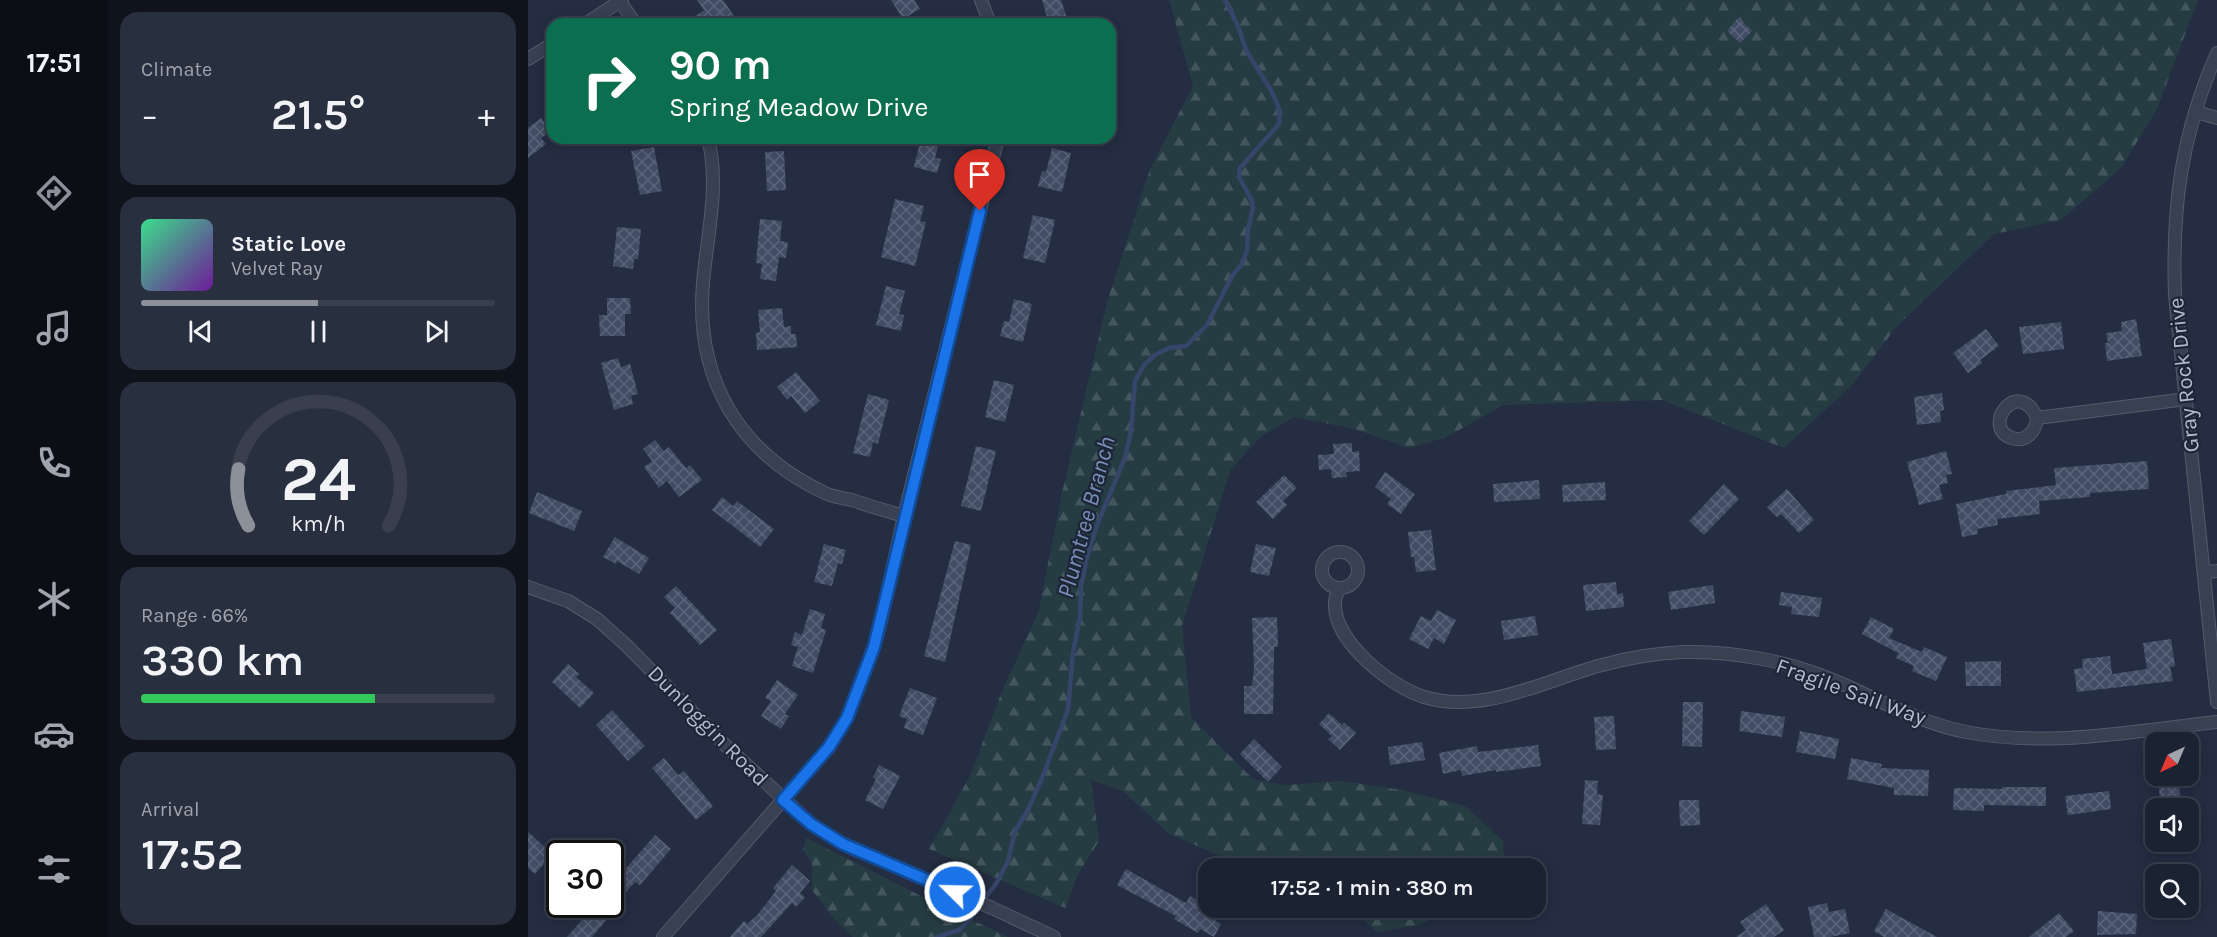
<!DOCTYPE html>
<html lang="en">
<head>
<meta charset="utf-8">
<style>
	body { margin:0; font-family:Karla,sans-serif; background:#282f3e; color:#f1f3f6; height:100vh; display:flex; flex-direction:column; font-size:22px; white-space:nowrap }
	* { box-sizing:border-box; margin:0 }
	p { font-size:20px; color:#a0a4ac }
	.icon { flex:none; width:33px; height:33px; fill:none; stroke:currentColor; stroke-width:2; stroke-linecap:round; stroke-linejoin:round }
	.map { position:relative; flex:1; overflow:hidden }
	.details { display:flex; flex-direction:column; gap:12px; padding:12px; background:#0f131c; width:420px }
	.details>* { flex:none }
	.top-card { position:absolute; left:18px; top:18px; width:570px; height:126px; border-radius:18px; box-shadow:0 3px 15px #0003,0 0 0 2px #393f4d; background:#0b6e4f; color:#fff; overflow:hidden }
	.needle { width:39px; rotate:224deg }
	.controls { position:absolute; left:1617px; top:732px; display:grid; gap:12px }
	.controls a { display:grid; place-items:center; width:54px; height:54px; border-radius:12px; background:#1b2232; box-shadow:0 3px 15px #0003,0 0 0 2px #393f4d; font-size:30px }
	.speed { position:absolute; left:18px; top:840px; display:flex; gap:12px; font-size:30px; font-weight:700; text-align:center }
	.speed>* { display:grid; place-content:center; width:78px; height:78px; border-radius:50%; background:#1b2232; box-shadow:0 3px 15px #0003,0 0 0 2px #393f4d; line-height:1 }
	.speed .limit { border:3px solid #111; border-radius:9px; background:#fff; color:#111 }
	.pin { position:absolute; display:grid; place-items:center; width:51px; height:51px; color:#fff; margin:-62px -26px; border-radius:50% 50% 50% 0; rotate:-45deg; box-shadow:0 0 6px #0007 }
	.pin .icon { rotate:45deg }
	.me { position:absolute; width:66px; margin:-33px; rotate:293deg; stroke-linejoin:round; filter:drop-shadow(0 0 4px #0008) }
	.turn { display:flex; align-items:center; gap:21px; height:126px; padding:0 24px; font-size:27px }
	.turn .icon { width:78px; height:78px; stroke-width:2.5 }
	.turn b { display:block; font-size:42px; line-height:51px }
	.big { font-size:45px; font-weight:600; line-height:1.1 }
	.details .widget { flex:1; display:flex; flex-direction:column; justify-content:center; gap:9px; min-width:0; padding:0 21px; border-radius:18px; background:#282f3e }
	.details .dial { align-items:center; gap:0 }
	.dial svg { height:156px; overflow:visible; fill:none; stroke:#393f4d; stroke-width:7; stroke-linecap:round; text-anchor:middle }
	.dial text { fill:#f1f3f6; stroke:none }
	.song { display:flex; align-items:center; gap:18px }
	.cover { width:72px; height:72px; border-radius:9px; background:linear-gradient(135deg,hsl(150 70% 55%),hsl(280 70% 35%)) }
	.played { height:6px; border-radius:3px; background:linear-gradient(90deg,#8c9099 50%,#393f4d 50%) }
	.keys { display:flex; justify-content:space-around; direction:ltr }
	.heat { display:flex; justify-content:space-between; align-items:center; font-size:33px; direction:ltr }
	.charge { height:9px; border-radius:4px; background:linear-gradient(90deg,#34c759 66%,#393f4d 0) }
	.trip { position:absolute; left:670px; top:858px; width:348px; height:60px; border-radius:18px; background:#1b2232; box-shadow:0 3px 15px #0003,0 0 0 2px #393f4d; font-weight:600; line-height:60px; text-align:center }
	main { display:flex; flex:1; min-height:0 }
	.menu { display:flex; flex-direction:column; width:108px; justify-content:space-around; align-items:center; background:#0b0e14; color:#a0a4ac }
	.menu .icon { width:42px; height:42px }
	.menu .current { color:#8c9099 }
	.menu b { font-size:27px; color:#f1f3f6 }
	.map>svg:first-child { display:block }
	.forest { fill:url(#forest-firs) }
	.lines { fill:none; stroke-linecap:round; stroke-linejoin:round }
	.stream { stroke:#36466a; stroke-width:4.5 }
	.building { fill:url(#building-cross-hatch) }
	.street-casing { stroke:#535b6c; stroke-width:14 }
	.street { stroke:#384052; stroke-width:12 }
	.route-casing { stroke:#114b97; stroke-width:15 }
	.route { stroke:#1a73e8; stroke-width:10 }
	.labels { text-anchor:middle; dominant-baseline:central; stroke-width:4.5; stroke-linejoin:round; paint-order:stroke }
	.street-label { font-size:22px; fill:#b5bbcc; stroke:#1d2537 }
	.water-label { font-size:24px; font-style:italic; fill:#7a8db5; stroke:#1d2537 }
</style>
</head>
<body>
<main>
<nav class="menu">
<b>17:51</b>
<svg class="icon current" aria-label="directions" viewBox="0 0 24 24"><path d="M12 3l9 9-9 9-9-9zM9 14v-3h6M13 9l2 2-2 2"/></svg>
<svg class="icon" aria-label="music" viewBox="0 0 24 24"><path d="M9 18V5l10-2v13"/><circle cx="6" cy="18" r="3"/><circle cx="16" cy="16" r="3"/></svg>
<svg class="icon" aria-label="phone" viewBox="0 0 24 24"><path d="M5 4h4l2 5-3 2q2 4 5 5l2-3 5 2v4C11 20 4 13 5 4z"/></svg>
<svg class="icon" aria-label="climate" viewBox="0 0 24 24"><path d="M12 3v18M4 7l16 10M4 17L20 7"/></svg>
<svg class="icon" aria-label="car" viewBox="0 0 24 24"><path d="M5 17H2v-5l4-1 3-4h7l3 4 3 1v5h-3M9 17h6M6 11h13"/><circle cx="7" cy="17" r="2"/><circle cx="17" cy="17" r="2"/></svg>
<svg class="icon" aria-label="filters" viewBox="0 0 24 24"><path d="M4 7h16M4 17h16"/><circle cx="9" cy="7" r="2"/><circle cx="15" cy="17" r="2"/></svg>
</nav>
<section class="details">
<div class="widget"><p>Climate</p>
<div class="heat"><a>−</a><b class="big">21.5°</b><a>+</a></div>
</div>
<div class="widget">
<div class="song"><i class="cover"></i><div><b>Static Love</b><p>Velvet Ray</p></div></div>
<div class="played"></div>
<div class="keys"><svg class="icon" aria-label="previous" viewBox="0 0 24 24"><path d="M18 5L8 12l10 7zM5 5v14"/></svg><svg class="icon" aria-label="pause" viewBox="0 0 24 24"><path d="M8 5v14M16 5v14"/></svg><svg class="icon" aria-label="next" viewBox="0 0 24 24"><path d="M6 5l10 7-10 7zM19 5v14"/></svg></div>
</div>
<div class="widget dial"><svg viewBox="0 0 100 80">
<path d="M14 69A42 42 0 1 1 86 69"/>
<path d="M14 69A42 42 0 0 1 9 40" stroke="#8c9099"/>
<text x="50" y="56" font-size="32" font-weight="700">24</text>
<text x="50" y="72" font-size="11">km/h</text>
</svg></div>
<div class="widget"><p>Range · 66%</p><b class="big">330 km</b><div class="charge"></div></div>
<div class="widget"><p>Arrival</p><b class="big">17:52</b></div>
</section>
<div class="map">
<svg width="1689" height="937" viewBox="0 0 1689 937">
	<defs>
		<pattern id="forest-firs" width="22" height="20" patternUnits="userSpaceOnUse" patternTransform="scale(1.5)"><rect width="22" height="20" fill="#263c43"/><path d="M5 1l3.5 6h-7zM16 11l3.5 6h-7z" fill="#43565d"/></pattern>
		<pattern id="building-cross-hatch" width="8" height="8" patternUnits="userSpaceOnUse" patternTransform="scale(1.5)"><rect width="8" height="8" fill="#424c65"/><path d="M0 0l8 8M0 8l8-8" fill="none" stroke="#5b647a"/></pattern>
	</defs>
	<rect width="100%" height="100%" fill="#242d42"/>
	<g class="forest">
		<polygon points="641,0 1670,0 1629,109 1593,168 1533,220 1466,234 1370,325 1323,386 1256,448 1134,400 975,405 919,437 881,448 827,429 766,417 732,437 702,471 654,626 663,717 725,779 758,785 814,781 874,790 937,806 975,841 977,868 719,868 640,833 595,791 563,780 571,841 550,874 537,908 401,849 442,776 474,691 510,613 534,493 579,302 622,169 665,86"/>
		<polygon points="278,838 399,899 480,937 325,937 306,919 284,890 284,864 275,849"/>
		<polygon points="822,908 921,908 891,925 849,932"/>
	</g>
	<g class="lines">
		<polyline class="stream" points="409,937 431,930 442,919 469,882 480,861 487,831 500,810 514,778 540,710 545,653 552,617 553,586 560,553 569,525 597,458 603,431 607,381 617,364 627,355 641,348 658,346 679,325 704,276 713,265 719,251 720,230 725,208 724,201 711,177 712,168 751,124 752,111 744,92 719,52 709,24 697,0"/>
	</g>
	<g class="building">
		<polygon points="169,0 195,0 209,20 203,24 155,24 176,10"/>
		<polygon points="363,0 386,0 392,9 375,19"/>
		<polygon points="514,0 533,0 539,18 521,24"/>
		<polygon points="1210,18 1224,31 1212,43 1199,31"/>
		<polygon points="13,118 23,131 13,138 18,144 0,158 0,128"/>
		<polygon points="393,138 412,138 407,158 413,159 409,173 386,167"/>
		<polygon points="126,147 134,191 112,195 103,151"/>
		<polygon points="524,148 543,153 534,192 510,186 514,171 518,172"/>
		<polygon points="256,151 258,190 239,191 237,152"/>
		<polygon points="367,199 396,206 392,221 398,222 387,266 353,257"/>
		<polygon points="505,215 527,220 517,263 495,258"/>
		<polygon points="232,219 254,221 252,241 260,242 258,258 251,257 248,281 232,279 234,264 228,263"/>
		<polygon points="89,227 113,229 110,259 106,259 105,269 85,266"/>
		<polygon points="358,286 377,291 371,314 376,315 373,331 348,325"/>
		<polygon points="79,298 102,298 103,314 97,314 97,336 72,336 71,315 79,315"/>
		<polygon points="486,299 504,304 495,342 472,336 476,321 481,322"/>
		<polygon points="254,308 256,327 263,326 263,334 268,334 269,347 229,350 228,333 232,332 230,310"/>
		<polygon points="1608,319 1614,356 1579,361 1577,343 1580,343 1578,333 1594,331 1593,322"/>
		<polygon points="1533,322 1536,349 1495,354 1491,327"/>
		<polygon points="1458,329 1471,346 1452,360 1454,363 1440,373 1425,353"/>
		<polygon points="90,358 93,367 102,364 110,394 103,396 105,404 86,410 73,363"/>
		<polygon points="268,372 292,401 277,413 263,396 259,400 249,387"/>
		<polygon points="466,380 486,385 477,422 457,417"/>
		<polygon points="1414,393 1416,410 1412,411 1413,422 1389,425 1386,397"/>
		<polygon points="340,394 361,400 350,444 345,442 342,457 325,453"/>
		<polygon points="127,440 136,451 141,447 158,468 162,465 174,480 151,497 139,481 131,488 116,467 124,461 115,449"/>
		<polygon points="824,443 824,452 831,451 832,471 818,472 819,477 804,478 803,469 791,470 790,455 806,454 805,444"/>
		<polygon points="448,446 468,451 453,511 433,506"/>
		<polygon points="1418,451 1424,474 1418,475 1420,483 1411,485 1415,499 1391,505 1379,462"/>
		<polygon points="1619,461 1621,489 1562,493 1562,497 1511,501 1512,514 1469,519 1470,525 1449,529 1450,534 1434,537 1428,504 1478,494 1478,491 1528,485 1526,468"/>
		<polygon points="857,472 887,494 873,514 859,504 863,499 847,487"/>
		<polygon points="756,475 769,488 755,501 759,505 745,519 728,502"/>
		<polygon points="1011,480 1012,499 966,502 965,484"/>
		<polygon points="1077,482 1078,500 1035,502 1034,485"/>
		<polygon points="1196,484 1211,499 1176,535 1161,521"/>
		<polygon points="1259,489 1286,520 1271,533 1253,514 1249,517 1239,507"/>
		<polygon points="9,492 54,511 46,531 1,513"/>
		<polygon points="194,497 205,506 209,501 246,529 232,547 184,510"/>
		<polygon points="903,530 908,570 888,572 886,557 883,557 880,532"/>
		<polygon points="87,537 121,558 111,574 89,561 88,564 75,557"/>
		<polygon points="427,541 443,545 417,662 396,656"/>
		<polygon points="296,544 318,550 314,564 310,563 304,586 286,582"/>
		<polygon points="728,544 748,548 741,576 722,572"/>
		<polygon points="1088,582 1089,594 1095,593 1096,607 1058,611 1055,585"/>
		<polygon points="1185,585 1187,603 1143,610 1140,592"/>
		<polygon points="148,586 189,630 172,645 142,613 147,608 136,597"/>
		<polygon points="1253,592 1294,598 1291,617 1263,614 1264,607 1251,605"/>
		<polygon points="282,609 297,614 293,628 298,630 285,673 264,666 270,647 263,645 267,632 274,635"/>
		<polygon points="909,610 928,620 916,644 906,638 900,649 881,639 893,616 903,621"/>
		<polygon points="1007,616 1010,635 976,640 973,621"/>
		<polygon points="749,617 750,647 746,647 745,714 716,714 716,686 724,686 726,668 724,618"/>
		<polygon points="1343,617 1366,629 1361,638 1394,652 1396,647 1419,657 1408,681 1384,671 1386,666 1368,658 1370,653 1334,634"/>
		<polygon points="1643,639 1647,666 1642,667 1645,681 1549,692 1546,669 1555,668 1554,659 1582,656 1584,674 1619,669 1615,643"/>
		<polygon points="1473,661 1473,686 1438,686 1437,662"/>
		<polygon points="40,664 51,674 48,677 66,693 52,708 24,682"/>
		<polygon points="249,680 270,695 257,714 261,716 253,729 233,716 243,701 237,698"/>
		<polygon points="382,688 409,698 395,735 376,728 379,719 371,716"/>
		<polygon points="1155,702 1175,702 1174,747 1154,746"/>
		<polygon points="84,710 117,746 100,761 68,725"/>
		<polygon points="1213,711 1257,717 1254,737 1211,731"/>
		<polygon points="801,713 814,725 816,722 828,733 812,750 800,739 804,736 791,724"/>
		<polygon points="1086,716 1088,749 1068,750 1066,717"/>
		<polygon points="1272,731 1311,739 1307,759 1268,752"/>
		<polygon points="726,739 754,767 740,782 712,754"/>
		<polygon points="894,742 897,760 862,765 860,747"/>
		<polygon points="1010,745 1013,766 968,772 968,770 934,776 933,770 915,774 911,753 949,746 950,752"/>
		<polygon points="136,758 150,775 156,771 185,806 168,820 124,768"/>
		<polygon points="1323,758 1354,764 1353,768 1401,770 1400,796 1366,795 1366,788 1319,779"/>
		<polygon points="351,765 372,776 355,809 337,800 348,779 345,777"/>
		<polygon points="1057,780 1070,781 1069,794 1075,795 1072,825 1054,824"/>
		<polygon points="1651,782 1653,808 1632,808 1631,785"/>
		<polygon points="1474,787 1518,787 1518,806 1456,805 1456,811 1425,810 1426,788 1474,789"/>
		<polygon points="1581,791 1583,809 1540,815 1537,796"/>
		<polygon points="1151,800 1171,800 1172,825 1152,826"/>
		<polygon points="0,832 25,854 7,874 0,868"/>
		<polygon points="127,835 143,849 112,885 107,882 98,892 86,882"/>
		<polygon points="264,865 282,881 272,893 277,897 268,907 264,903 233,937 202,937 216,921 219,924 230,914 248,891 245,888"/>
		<polygon points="598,869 658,903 662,896 674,903 669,910 693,924 686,937 672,929 670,933 646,919 648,916 589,885"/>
		<polygon points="1299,903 1301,912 1317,909 1322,933 1302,937 1286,937 1280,907"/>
		<polygon points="1238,904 1256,930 1246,937 1208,937 1218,930 1212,922"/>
		<polygon points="67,905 81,917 64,937 39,937"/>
		<polygon points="1358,909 1409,937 1356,937 1346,931"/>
		<polygon points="1570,911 1609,914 1608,934 1569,935"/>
		<polygon points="1531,913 1546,931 1538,937 1501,937"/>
	</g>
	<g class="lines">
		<defs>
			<g id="street">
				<polyline points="453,0 462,24"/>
				<polyline points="92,2 108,24"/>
				<polyline points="57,24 94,0"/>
				<path d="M1689,53C1653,135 1644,206 1647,295L1689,702"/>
				<polyline points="0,59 24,44"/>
				<polyline points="1668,112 1689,118"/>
				<path d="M180,138C192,185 179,236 175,283C167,379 211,453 297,493C305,497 315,498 324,500C341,506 359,511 376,516"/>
				<path d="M1509,418C1508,431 1498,443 1484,438C1452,428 1490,375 1509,418L1658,399"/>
				<circle cx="812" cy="570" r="18"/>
				<polyline points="1677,572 1689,571"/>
				<polyline points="0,587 40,601 69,619 99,646 198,746 283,824 315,844 464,908 526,937"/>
				<path d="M811,589C809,593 807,598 807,603C805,641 863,687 896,697C956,715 1017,680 1074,665C1100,658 1129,653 1156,652C1207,651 1265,662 1312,683C1353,701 1393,723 1438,732C1521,748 1606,731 1689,722"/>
				<polyline points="135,937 301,747 319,718 346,647 353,621 376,516 470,138"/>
			</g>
		</defs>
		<use href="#street" class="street-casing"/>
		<use href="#street" class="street"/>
	</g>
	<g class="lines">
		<defs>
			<polyline id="route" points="427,892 315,844 283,824 255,800 301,747 319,718 346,647 452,211"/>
		</defs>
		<use href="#route" class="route-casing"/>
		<use href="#route" class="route"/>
	</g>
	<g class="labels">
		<g class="street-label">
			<text transform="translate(1656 375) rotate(-96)">Gray Rock Drive</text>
			<text transform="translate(1323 692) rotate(20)">Fragile Sail Way</text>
			<text transform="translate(180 726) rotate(45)">Dunloggin Road</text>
		</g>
		<g class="water-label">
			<text transform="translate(558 517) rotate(-75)">Plumtree Branch</text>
		</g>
	</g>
</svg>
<div class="controls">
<a><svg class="needle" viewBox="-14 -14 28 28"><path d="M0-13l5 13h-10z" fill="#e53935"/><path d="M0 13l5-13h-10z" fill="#a0a4ac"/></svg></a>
<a><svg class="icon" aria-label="sound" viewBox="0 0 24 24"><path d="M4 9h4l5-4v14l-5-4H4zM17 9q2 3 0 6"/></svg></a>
<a><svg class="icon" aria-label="search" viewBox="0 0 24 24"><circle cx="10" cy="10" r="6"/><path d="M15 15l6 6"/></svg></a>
</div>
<div class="speed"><div class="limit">30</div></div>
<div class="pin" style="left:452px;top:211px;background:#d93025"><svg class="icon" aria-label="arrive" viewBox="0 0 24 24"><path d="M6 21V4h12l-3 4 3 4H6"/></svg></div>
<svg class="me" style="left:427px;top:892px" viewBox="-20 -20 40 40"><circle r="17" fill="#1a73e8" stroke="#fff" stroke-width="3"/><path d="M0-11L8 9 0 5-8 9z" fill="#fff"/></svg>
<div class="trip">17:52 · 1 min · 380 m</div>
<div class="top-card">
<div class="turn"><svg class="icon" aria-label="right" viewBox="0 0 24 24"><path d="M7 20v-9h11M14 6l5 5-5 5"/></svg><div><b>90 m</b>Spring Meadow Drive</div></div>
</div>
</div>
</main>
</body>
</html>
